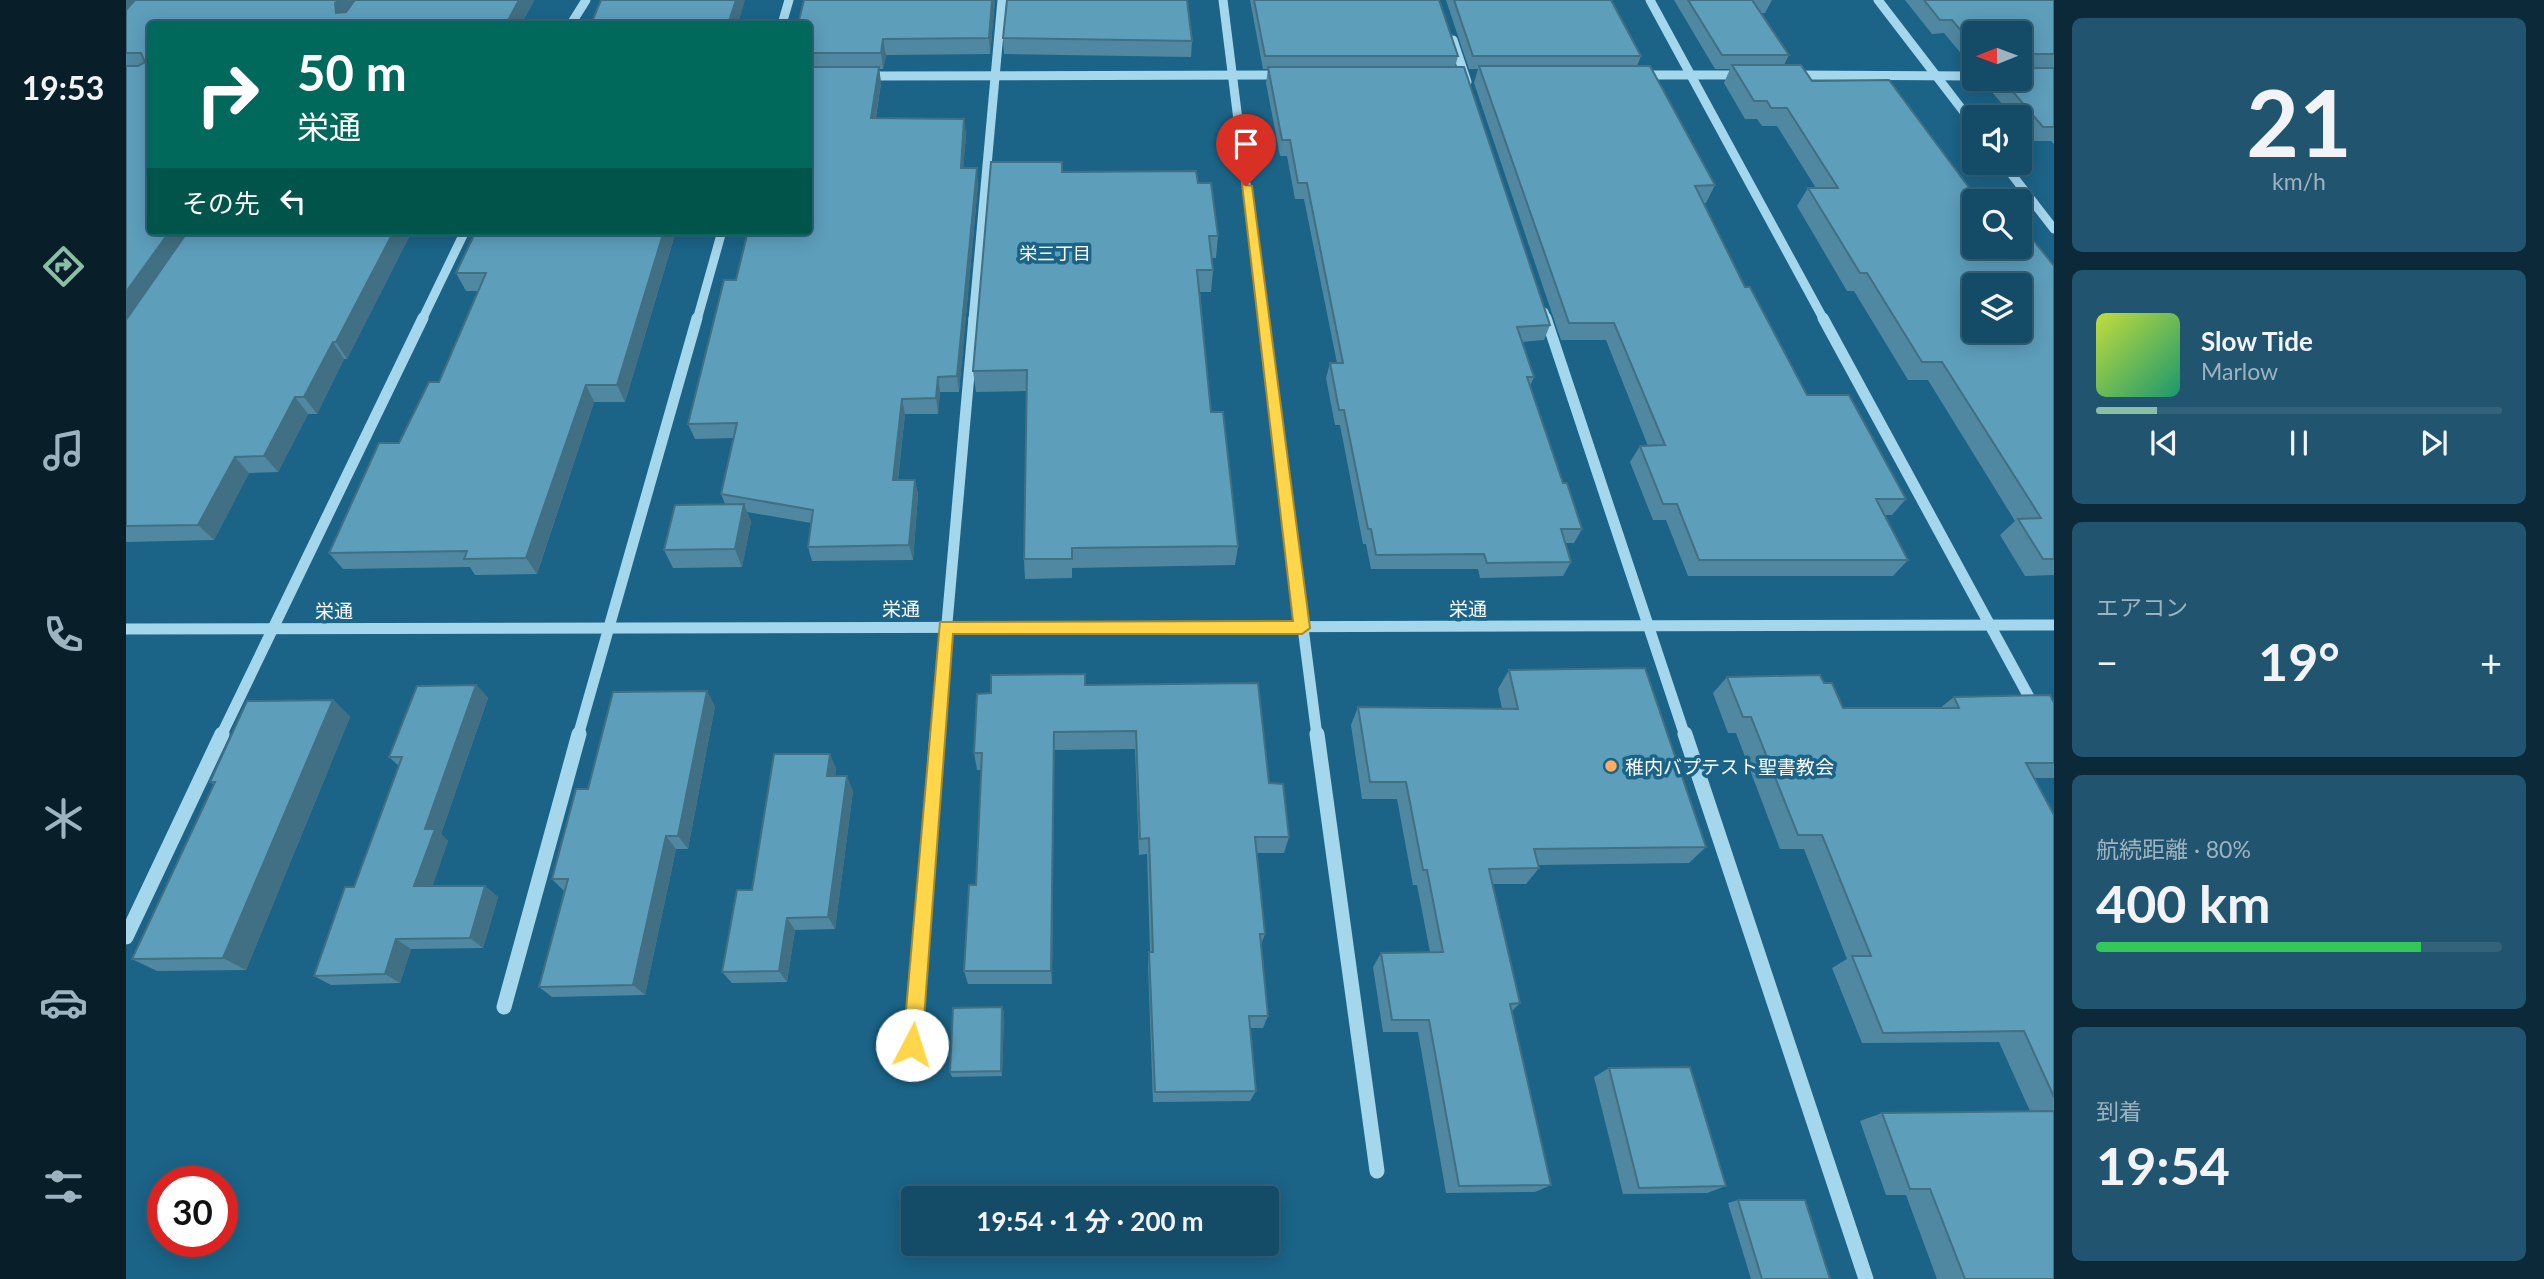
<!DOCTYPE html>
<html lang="ja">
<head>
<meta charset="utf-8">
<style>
	body { margin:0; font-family:Lato,"Noto Sans JP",sans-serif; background:#21556f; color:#f1f3f6; height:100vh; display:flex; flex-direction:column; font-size:26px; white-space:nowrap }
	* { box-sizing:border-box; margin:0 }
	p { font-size:23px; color:#9db3bf }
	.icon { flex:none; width:38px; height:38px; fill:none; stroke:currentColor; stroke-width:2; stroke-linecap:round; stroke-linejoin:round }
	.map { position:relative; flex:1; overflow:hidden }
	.details { display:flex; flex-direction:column; gap:18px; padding:18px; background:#0b2938; width:490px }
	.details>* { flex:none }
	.guide { position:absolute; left:21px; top:21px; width:665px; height:214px; border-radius:7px; box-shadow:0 4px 18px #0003,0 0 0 2px #33637a; background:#00695c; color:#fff; overflow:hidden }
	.needle { width:46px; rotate:269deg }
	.buttons { position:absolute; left:1836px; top:21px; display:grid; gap:14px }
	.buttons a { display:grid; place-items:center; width:70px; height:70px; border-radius:7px; background:#144b66; box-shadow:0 4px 18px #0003,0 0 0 2px #33637a; font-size:35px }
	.speed { position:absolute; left:21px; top:1166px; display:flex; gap:14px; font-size:35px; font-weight:700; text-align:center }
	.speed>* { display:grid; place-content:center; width:91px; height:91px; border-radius:50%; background:#144b66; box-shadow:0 4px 18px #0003,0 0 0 2px #33637a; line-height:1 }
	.speed .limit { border:10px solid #d22; background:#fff; color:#111 }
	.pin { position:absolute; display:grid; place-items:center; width:60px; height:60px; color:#fff; margin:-72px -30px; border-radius:50% 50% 50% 0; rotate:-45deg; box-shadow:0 0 7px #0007 }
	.pin .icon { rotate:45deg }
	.me { position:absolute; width:77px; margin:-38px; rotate:5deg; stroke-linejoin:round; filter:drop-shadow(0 0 5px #0008) }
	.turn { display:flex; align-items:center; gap:24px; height:147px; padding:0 35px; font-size:32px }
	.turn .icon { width:91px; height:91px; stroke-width:2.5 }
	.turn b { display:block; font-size:49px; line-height:60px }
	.then { display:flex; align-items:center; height:66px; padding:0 35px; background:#0003; gap:14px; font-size:26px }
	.big { font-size:52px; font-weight:700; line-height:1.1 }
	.details .tile { flex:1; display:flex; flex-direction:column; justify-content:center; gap:10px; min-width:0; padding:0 24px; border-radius:10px; background:#21556f }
	.details .dial { align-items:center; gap:0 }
	.dial b { font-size:91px; line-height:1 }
	.song { display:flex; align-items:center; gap:21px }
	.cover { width:84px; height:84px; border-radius:10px; background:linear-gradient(135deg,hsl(70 70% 55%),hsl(160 70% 35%)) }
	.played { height:7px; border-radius:4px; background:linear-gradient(90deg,#8abfa5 15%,#33637a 15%) }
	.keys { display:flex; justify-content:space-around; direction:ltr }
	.heat { display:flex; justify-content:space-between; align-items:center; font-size:38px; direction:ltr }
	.charge { height:10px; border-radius:5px; background:linear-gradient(90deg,#34c759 80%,#33637a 0) }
	.trip { position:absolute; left:775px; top:1186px; width:378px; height:70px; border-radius:7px; background:#144b66; box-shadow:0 4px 18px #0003,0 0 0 2px #33637a; font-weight:700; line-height:70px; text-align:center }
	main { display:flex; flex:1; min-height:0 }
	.tab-bar { display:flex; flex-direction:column; width:126px; justify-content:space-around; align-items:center; background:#081e29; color:#9db3bf }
	.tab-bar .icon { width:49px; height:49px }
	.tab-bar .selected { color:#8abfa5 }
	.tab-bar b { font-size:32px; color:#f1f3f6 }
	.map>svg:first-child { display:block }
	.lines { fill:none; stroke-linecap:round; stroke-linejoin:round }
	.minor-far2 { stroke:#a4d6ec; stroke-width:9 }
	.minor-far1 { stroke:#a4d6ec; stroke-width:11 }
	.minor { stroke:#a4d6ec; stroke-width:15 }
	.wall { fill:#5088a1 }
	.shaded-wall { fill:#416f83 }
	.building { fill:#5d9ebb; stroke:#416f83; stroke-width:2; fill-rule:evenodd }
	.route { fill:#ffd54a; stroke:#a68a30; stroke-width:2 }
	.poi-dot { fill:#feac61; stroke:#1b6488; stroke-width:2.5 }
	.labels { text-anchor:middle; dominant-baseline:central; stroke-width:7; stroke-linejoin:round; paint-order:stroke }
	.far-neighbourhood-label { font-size:18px; fill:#fff; stroke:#1b6488 }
	.street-label { font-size:19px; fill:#fff; stroke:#1b6488 }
	.poi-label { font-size:19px; fill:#fff; stroke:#1b6488; text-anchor:start }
</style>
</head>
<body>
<main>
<nav class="tab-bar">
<b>19:53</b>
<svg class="icon selected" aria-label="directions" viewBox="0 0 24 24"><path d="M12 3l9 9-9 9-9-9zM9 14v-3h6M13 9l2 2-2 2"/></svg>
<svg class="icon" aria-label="music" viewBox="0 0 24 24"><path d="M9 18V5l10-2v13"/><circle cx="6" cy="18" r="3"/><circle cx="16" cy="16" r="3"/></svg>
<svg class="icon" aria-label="phone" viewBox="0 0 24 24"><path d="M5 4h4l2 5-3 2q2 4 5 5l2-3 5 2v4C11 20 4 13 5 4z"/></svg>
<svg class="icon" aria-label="climate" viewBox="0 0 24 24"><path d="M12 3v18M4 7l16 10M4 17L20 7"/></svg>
<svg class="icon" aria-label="car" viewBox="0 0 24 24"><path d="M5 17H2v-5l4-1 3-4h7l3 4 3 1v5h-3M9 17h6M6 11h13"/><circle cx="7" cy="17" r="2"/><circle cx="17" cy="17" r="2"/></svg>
<svg class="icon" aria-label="filters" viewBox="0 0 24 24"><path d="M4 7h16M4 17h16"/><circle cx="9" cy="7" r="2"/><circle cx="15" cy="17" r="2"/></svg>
</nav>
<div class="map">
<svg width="1928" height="1279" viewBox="0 0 1928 1279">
	<rect width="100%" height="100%" fill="#1b6488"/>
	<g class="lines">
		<g class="minor-far2">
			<polyline points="1097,0 1137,320"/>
			<polyline points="1524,0 1698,320"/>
			<polyline points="1752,0 1848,125"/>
			<polyline points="445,24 460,0"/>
			<polyline points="656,24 663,0"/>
			<polyline points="1327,40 1341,82"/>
			<polyline points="1512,75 1617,75"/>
			<polyline points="1666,75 1848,76"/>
			<polyline points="739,76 1155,75"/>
			<polyline points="1877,163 1928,229"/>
			<polyline points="1418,312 1421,320"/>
			<polyline points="296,320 339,231"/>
			<polyline points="571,320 596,231"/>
			<polyline points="847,320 876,0"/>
		</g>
		<g class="minor-far1">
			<polyline points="1137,318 1191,736"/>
			<polyline points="1420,318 1559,736"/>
			<polyline points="1697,318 1909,708"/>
			<polyline points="0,629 1928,625"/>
			<polyline points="95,736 297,318"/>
			<polyline points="452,736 571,318"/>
			<polyline points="811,736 848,318"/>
		</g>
		<g class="minor">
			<polyline points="1191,734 1251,1171"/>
			<polyline points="1559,734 1740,1279"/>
			<polyline points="0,937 96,734"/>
			<polyline points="378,1007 453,734"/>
			<polyline points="784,1073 811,734"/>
		</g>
	</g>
	<g class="wall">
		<polygon points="0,0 407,0 408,1 395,24 24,24 24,231 286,231 221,359 218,359 191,414 182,414 152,472 123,473 88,540 0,542"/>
		<polygon points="678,0 869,0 864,54 760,55 757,69 753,69 755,83 750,118 838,119 840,135 837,168 852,184 833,392 814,392 812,414 779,414 772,480 789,480 792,495 787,560 686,561 682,547 685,523 621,512 625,522 616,567 547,568 538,550 599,504 595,494 608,438 569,439 562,424 610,280 682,231 682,24"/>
		<polygon points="1124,0 1313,0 1332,56 1329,67 1424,325 1418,340 1396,342 1408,377 1404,386 1437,483 1456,529 1448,543 1439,543 1445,562 1437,576 1354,578 1352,569 1245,569 1240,544 1237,544 1214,425 1209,425 1200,378 1204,363 1211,363 1178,199 1169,199 1161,156 1154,156 1140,83 1142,69 1137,69"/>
		<polygon points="1320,0 1485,0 1515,56 1511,66 1589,185 1580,203 1577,203 1619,287 1681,395 1780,499 1766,515 1758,515 1782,560 1767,576 1562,576 1540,520 1527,520 1504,462 1514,446 1522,446 1480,340 1435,340 1348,83 1352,69 1343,69"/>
		<polygon points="1548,0 1646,0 1639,13 1635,13 1663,55 1658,65 1686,81 1848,247 1928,266 1928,575 1899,576 1874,535 1889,521 1802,380 1782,380 1728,291 1721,291 1671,206 1682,188 1690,188 1651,126 1636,126 1631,119 1619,119 1598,83 1604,69 1589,69"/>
		<polygon points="1779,0 1928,0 1928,144 1925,141 1907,141 1894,125 1894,117 1887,117 1855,79 1894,79 1848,33 1848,69 1818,33 1806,34"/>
		<polygon points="877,38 1066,41 1065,57 878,54"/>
		<polygon points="936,172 1072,183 1092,236 1090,258 1086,258 1087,270 1085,292 1074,292 1085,412 1112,546 1109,565 946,568 946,578 899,579 898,559 901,391 850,392 847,371"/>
		<polygon points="550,231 499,402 468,402 411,574 349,575 344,567 217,569 203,553 313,382 353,291 340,291 330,273"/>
		<polygon points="1383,670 1580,847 1563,863 1412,865 1413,868 1400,884 1367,884 1394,1003 1386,1011 1425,1185 1409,1192 1320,1193 1292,1032 1257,1032 1247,967 1255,953 1304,952 1291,885 1287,885 1271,799 1236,799 1225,725 1232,707 1376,709 1372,689"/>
		<polygon points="1601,677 1698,683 1717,708 1814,708 1828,697 1928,703 1928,778 1908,778 1928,815 1928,1279 1811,1279 1780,1195 1760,1195 1734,1121 1756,1113 1904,1111 1873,1042 1736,1043 1706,968 1721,959 1678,849 1654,849 1610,733 1602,733 1587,693"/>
		<polygon points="350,685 362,698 315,834 322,841 306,886 359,886 372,897 357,948 285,949 274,983 205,985 188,976 228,887 273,766 263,757"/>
		<polygon points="959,685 1143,783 1163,837 1158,853 1130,853 1139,934 1135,945 1142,1016 1137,1028 1124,1028 1130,1091 1124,1101 1027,1102 1022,965 1023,952 1024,952 1021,854 1013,855 1009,749 928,750 926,984 842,984 838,971 850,885 855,770 851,770 848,753 865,693"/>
		<polygon points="207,700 224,717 120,970 31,971 6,959 88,785 84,782"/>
		<polygon points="589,706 562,849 550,849 519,995 426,997 413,987 438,891 426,879 462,789"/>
		<polygon points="710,768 709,776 727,791 709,929 669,930 661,982 606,983 596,972 626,890"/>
		<polygon points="876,1007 878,1013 876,1076 826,1077 824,1072"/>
		<polygon points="1483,1068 1600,1186 1581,1193 1497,1194 1468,1077"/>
		<polygon points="1612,1200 1704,1279 1625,1279 1602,1203"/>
	</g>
	<g class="shaded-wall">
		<polygon points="0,0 17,0 0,19"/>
		<polygon points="212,0 233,0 219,24 210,13 209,3"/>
		<polygon points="393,0 407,0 408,1 395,24 380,24"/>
		<polygon points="610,0 619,0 612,24 602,24"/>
		<polygon points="866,0 869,0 864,54 863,38"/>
		<polygon points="757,39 760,55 757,69 755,53"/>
		<polygon points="753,67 755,83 747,134 745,118"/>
		<polygon points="838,119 840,135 836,184 835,168"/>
		<polygon points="851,168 852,184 833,392 831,376"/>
		<polygon points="44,231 69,231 0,329 0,292"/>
		<polygon points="268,231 286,231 221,359 210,342"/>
		<polygon points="538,231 550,231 499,402 491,385"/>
		<polygon points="207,342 218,359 191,414 178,397"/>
		<polygon points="812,377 814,392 812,414 810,398"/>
		<polygon points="460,385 468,402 411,574 400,558"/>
		<polygon points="169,397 182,414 152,472 138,456"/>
		<polygon points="776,399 779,414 770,495 767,480"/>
		<polygon points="109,457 123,473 88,540 72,525"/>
		<polygon points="789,480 792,495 787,560 783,545"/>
		<polygon points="618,504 625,522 616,567 609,549"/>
		<polygon points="350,685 362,698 315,834 322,841 303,897 288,886 299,829"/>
		<polygon points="581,691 589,706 562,849 552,836"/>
		<polygon points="207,700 224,717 120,970 97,958"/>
		<polygon points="928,732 928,750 926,984 925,971"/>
		<polygon points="704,754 710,768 707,790 701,776"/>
		<polygon points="721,776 727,791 709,929 702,917"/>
		<polygon points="540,836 550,849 519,995 507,985"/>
		<polygon points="359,886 372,897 357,948 344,938"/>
		<polygon points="661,918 669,930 661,982 653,971"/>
		<polygon points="270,939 285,949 274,983 259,974"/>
		<polygon points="876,1007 878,1013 876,1076 875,1071"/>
	</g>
	<g class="building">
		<polygon points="9,0 212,0 209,3 210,13 220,12 229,0 393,0 380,24 24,24 24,231 44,231 0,292 0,66 12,66 19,62 15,53 0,53 0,10"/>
		<polygon points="475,0 610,0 602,24 465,24"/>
		<polygon points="678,0 866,0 863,38 757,39 755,53 682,53 682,24 672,24"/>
		<polygon points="881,0 1061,0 1066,41 877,38"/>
		<polygon points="1128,0 1313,0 1332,56 1139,56"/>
		<polygon points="1328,0 1485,0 1515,56 1347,56"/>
		<polygon points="1562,0 1626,0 1663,55 1596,55"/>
		<polygon points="1798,0 1928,0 1928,54 1903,54 1897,61 1903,68 1928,68 1928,127 1917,127 1876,79 1894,79 1894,33 1848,33 1848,46 1826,20 1814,20"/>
		<path d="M1606,65H1675L1686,81L1763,80L1853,201H1848V247H1894V231H1900L1928,266V559H1917L1892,519L1915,518L1816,362H1796L1741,273H1734L1682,188H1712L1661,108H1645L1641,101H1628ZM1848,285H1894V331H1848Z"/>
		<polygon points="1353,66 1524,66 1589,185 1569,186 1619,287 1624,287 1681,395 1723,395 1780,499 1750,499 1782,560 1573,560 1551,504 1537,504 1514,446 1539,445 1488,323 1443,323"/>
		<polygon points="682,67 753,67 745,118 838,119 835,168 851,168 831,376 812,377 810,398 776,399 767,480 789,480 783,545 682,547 687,510 595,494 611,423 562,424 598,280 610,280 622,231 682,231"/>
		<polygon points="1142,67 1338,67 1424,325 1391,327 1408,377 1401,377 1437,483 1441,483 1456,529 1435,529 1445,562 1361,563 1358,554 1250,555 1245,529 1242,529 1218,410 1213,410 1204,363 1217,363 1181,183 1172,183 1164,140 1156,140"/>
		<polygon points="865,162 936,162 936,172 1070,171 1072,183 1085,183 1092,236 1083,236 1087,270 1071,270 1085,412 1097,412 1112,546 946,548 946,559 898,559 901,370 847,371"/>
		<polygon points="62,231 268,231 210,342 207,342 178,397 169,397 138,456 109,457 72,525 0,526 0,320"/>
		<polygon points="350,231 538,231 491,385 460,385 400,558 338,559 341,551 203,553 253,443 273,443 303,382 313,382 360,273 330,273"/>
		<polygon points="618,504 609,549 538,550 549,505"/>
		<polygon points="1519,668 1580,847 1408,849 1413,868 1363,869 1394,1003 1384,1004 1425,1185 1333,1186 1303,1020 1266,1020 1255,953 1317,952 1301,870 1297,870 1280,782 1244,782 1232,707 1392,709 1383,670"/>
		<polygon points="959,674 959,685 1132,683 1143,783 1157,784 1163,837 1129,837 1139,934 1134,934 1142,1016 1123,1016 1130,1091 1029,1092 1023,952 1027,952 1023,838 1014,839 1010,731 928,732 925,971 838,971 843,885 850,885 856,753 848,753 851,694 865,693 865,675"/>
		<polygon points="1694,675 1698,683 1706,683 1717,708 1833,708 1828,697 1924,695 1928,703 1928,763 1900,763 1928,815 1928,1097 1898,1031 1757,1033 1726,956 1745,956 1696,835 1672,835 1625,717 1617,717 1601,677"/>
		<polygon points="350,685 299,829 309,829 288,886 359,886 344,938 270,939 259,974 188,976 219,887 228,887 276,757 263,757 291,686"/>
		<polygon points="581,691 552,836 540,836 507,985 413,987 442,879 426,879 450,789 462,789 487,692"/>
		<polygon points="207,700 97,958 6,959 89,782 84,782 121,701"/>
		<polygon points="648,754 704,754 701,776 721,776 702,917 661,918 653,971 596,972 611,890 626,890"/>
		<polygon points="876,1007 875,1071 824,1072 827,1008"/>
		<polygon points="1564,1067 1600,1186 1513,1188 1483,1068"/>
		<polygon points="1928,1111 1928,1279 1839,1279 1804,1189 1784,1189 1756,1113"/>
		<polygon points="1612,1200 1679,1200 1704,1279 1636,1279"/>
	</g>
	<polygon class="route" points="1116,184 1126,186 1184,628 1176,634 827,634 796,1045 793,1052 786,1055 779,1052 777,1045 814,622 1167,621"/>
	<circle class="poi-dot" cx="1485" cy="766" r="7"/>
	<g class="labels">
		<g class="far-neighbourhood-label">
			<text x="929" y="253">栄三丁目</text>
		</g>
		<g class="street-label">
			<text x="775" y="608">栄通</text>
			<text x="1342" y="608">栄通</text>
			<text x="208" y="610">栄通</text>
		</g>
		<g class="poi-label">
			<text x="1499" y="766">稚内バプテスト聖書教会</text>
		</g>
	</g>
</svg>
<div class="buttons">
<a><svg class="needle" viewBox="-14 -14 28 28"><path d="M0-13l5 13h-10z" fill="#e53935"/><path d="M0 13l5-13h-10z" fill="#9db3bf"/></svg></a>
<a><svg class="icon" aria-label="sound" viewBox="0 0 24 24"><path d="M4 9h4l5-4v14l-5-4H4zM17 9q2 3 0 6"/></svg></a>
<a><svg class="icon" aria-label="search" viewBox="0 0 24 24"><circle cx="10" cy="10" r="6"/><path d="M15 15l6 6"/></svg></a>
<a><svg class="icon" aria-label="layers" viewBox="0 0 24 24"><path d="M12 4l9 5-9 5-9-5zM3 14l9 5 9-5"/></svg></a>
</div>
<div class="speed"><div class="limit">30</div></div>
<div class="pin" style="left:1120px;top:186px;background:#d93025"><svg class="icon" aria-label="arrive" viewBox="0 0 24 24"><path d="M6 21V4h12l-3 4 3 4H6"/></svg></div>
<svg class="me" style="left:786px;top:1045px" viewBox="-20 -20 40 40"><circle r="19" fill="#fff"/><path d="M0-13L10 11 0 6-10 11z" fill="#ffd54a"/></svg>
<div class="trip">19:54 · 1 分 · 200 m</div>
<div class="guide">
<div class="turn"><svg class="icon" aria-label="right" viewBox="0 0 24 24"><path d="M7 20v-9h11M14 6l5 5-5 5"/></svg><div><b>50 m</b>栄通</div></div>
<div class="then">その先<svg class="icon" aria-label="left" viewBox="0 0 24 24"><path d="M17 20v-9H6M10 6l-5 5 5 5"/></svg></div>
</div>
</div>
<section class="details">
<div class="tile dial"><b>21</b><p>km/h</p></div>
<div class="tile">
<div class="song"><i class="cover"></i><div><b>Slow Tide</b><p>Marlow</p></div></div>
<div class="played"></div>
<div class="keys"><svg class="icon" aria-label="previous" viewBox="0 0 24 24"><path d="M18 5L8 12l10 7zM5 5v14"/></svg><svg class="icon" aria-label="pause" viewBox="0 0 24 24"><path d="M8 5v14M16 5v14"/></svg><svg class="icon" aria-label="next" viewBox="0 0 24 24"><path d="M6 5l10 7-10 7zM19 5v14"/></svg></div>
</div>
<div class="tile"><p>エアコン</p>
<div class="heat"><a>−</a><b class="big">19°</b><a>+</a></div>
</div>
<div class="tile"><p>航続距離 · 80%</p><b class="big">400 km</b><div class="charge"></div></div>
<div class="tile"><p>到着</p><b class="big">19:54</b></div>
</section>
</main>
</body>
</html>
